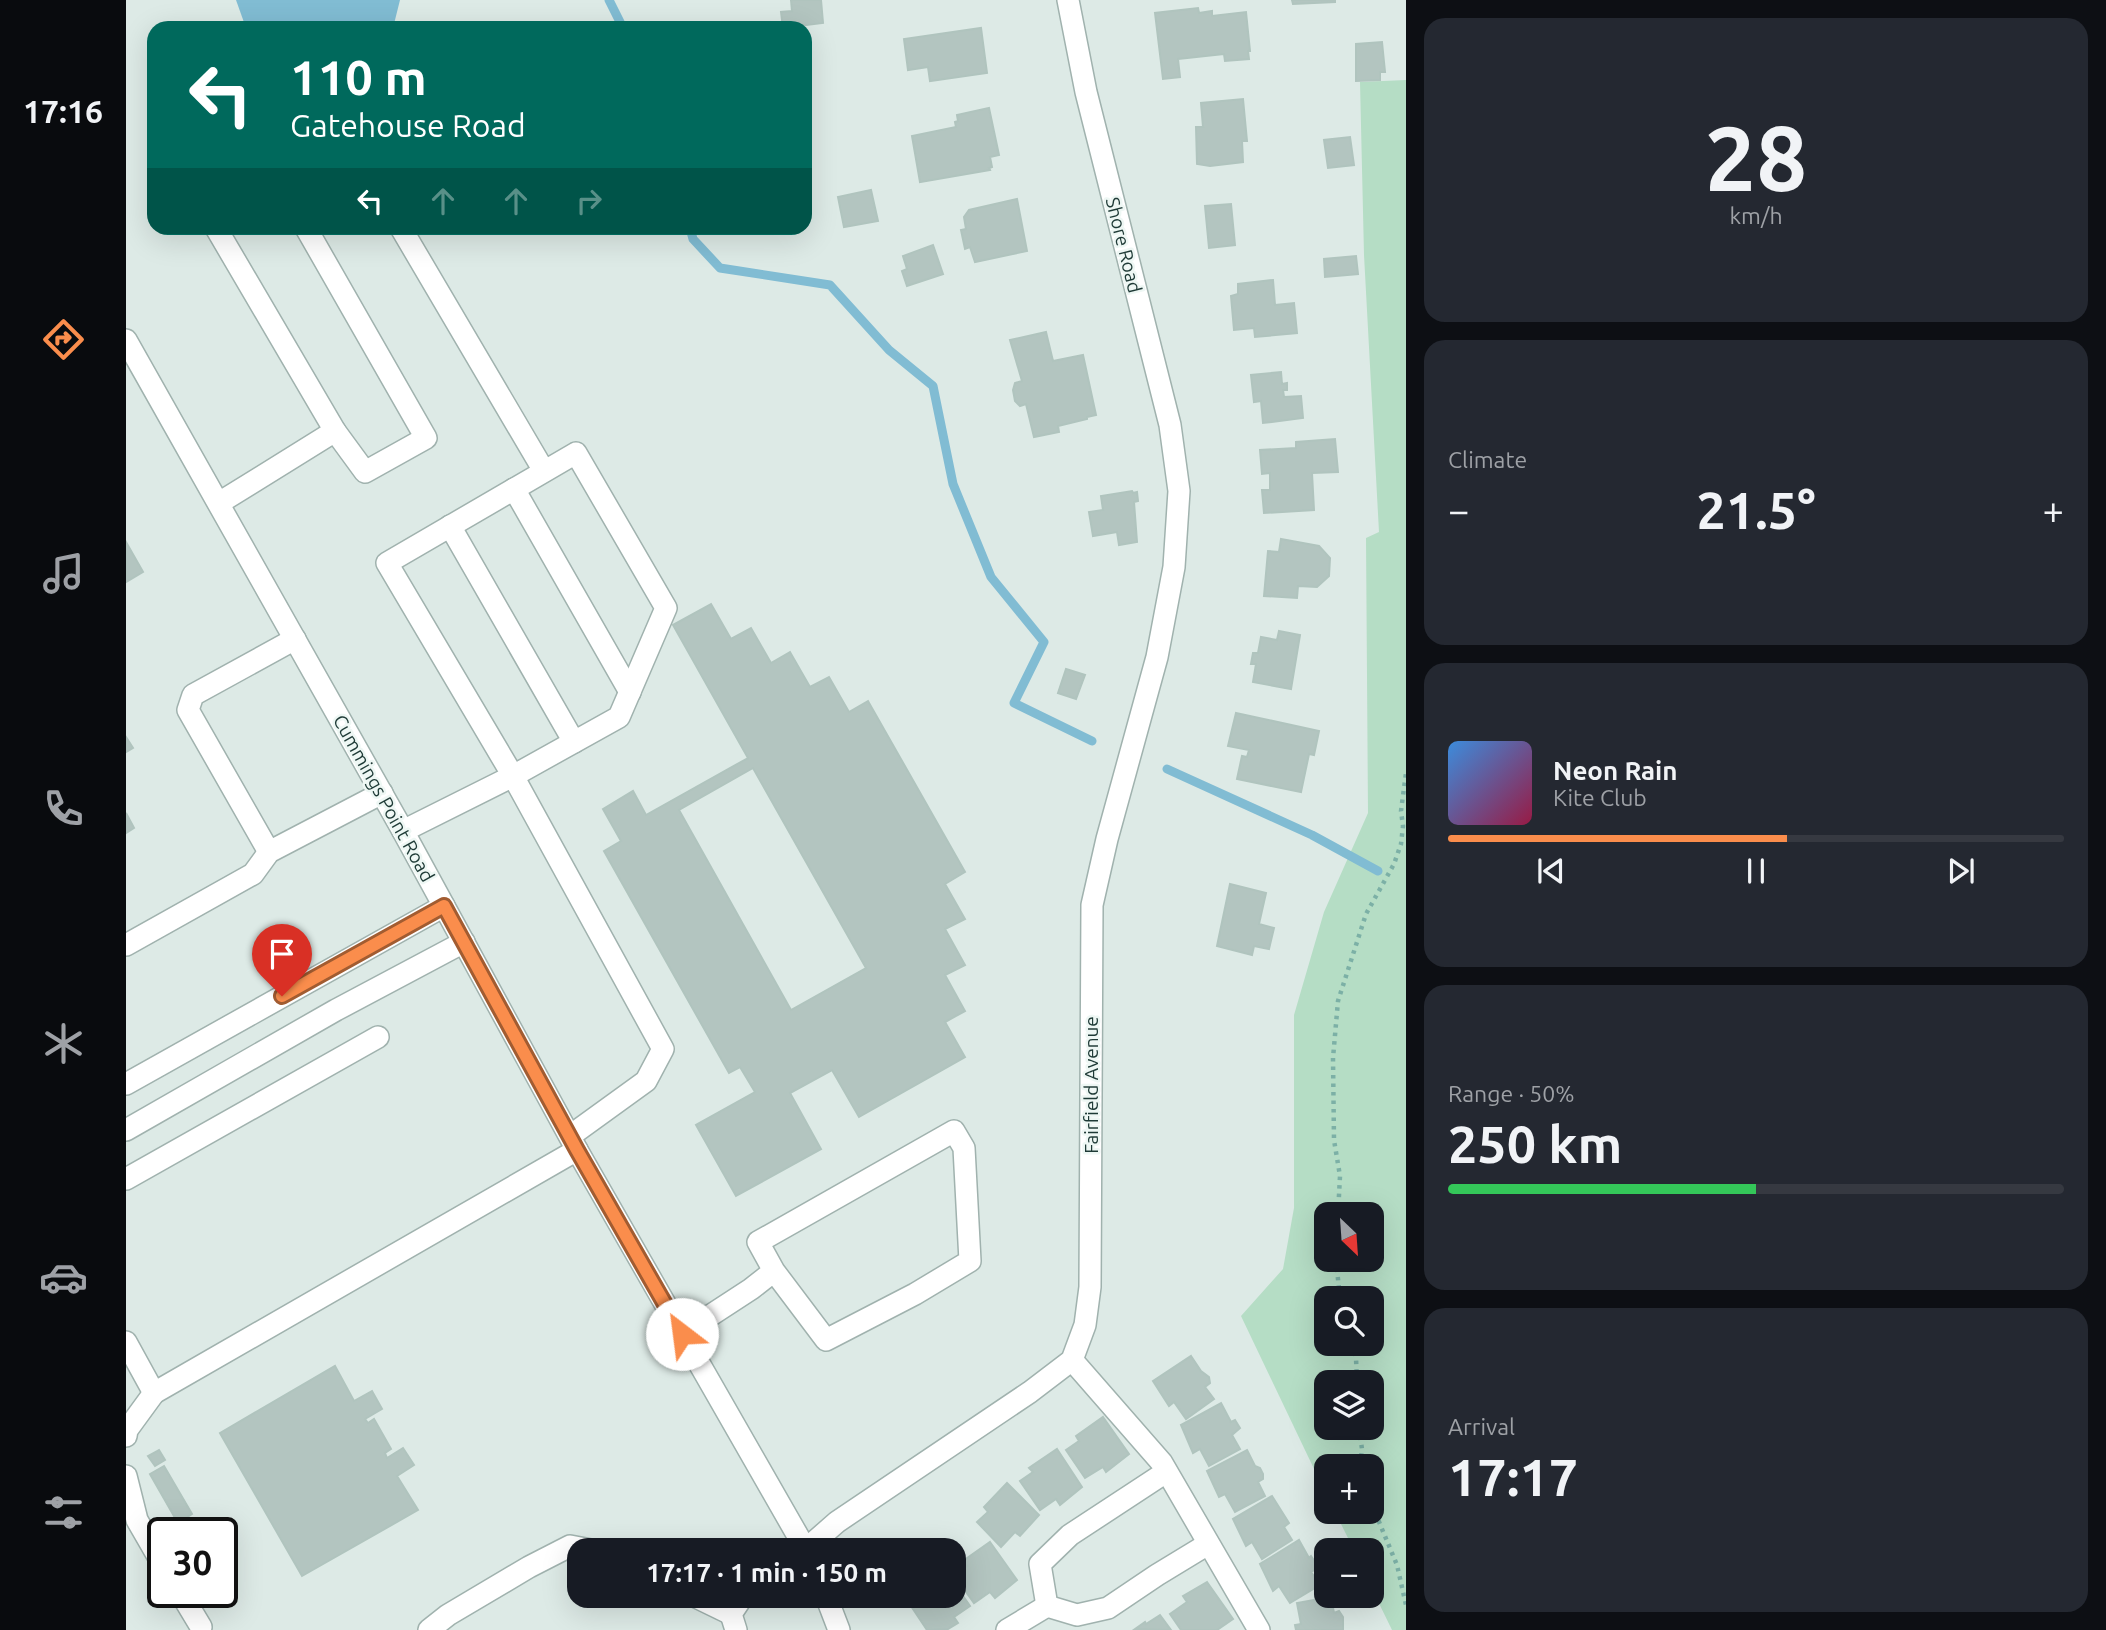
<!DOCTYPE html>
<html lang="en">
<head>
<meta charset="utf-8">
<style>
	body { margin:0; font-family:Ubuntu,sans-serif; background:#242831; color:#f1f3f6; height:100vh; display:flex; flex-direction:column; font-size:26px; white-space:nowrap }
	* { box-sizing:border-box; margin:0 }
	p { font-size:23px; color:#9ea1a6 }
	.icon { flex:none; width:38px; height:38px; fill:none; stroke:currentColor; stroke-width:2; stroke-linecap:round; stroke-linejoin:round }
	.map { position:relative; flex:1; overflow:hidden }
	.panel { display:flex; flex-direction:column; gap:18px; padding:18px; background:#0d0f14; width:700px }
	.panel>* { flex:none }
	.guide { position:absolute; left:21px; top:21px; width:665px; height:214px; border-radius:21px; box-shadow:0 7px 28px #0002; background:#00695c; color:#fff; overflow:hidden }
	.needle { width:46px; rotate:155deg }
	.buttons { position:absolute; left:1188px; top:1202px; display:grid; gap:14px }
	.buttons a { display:grid; place-items:center; width:70px; height:70px; border-radius:14px; background:#171b24; box-shadow:0 7px 28px #0002; font-size:35px }
	.speed { position:absolute; left:21px; top:1517px; display:flex; gap:14px; font-size:35px; font-weight:700; text-align:center }
	.speed>* { display:grid; place-content:center; width:91px; height:91px; border-radius:50%; background:#171b24; box-shadow:0 7px 28px #0002; line-height:1 }
	.speed .limit { border:4px solid #111; border-radius:10px; background:#fff; color:#111 }
	.pin { position:absolute; display:grid; place-items:center; width:60px; height:60px; color:#fff; margin:-72px -30px; border-radius:50% 50% 50% 0; rotate:-45deg; box-shadow:0 0 7px #0007 }
	.pin .icon { rotate:45deg }
	.me { position:absolute; width:77px; margin:-38px; rotate:330deg; stroke-linejoin:round; filter:drop-shadow(0 0 5px #0008) }
	.turn { display:flex; align-items:center; gap:24px; height:147px; padding:0 28px; font-size:32px }
	.turn .icon { width:91px; height:91px; stroke-width:2.5 }
	.turn b { display:block; font-size:49px; line-height:60px }
	.lanes { display:flex; align-items:center; height:66px; padding:0 28px; background:#0003; justify-content:center; gap:35px; direction:ltr }
	.lanes .off { opacity:.35 }
	.big { font-size:52px; font-weight:700; line-height:1.1 }
	.panel .tile { flex:1; display:flex; flex-direction:column; justify-content:center; gap:10px; min-width:0; padding:0 24px; border-radius:21px; background:#242831 }
	.panel .dial { align-items:center; gap:0 }
	.dial b { font-size:91px; line-height:1 }
	.song { display:flex; align-items:center; gap:21px }
	.cover { width:84px; height:84px; border-radius:10px; background:linear-gradient(135deg,hsl(210 70% 55%),hsl(340 70% 35%)) }
	.played { height:7px; border-radius:4px; background:linear-gradient(90deg,#fa8d4c 55%,#363941 55%) }
	.keys { display:flex; justify-content:space-around; direction:ltr }
	.heat { display:flex; justify-content:space-between; align-items:center; font-size:38px; direction:ltr }
	.charge { height:10px; border-radius:5px; background:linear-gradient(90deg,#34c759 50%,#363941 0) }
	.trip { position:absolute; left:441px; top:1538px; width:399px; height:70px; border-radius:21px; background:#171b24; box-shadow:0 7px 28px #0002; font-weight:700; line-height:70px; text-align:center }
	main { display:flex; flex:1; min-height:0 }
	.tabs { display:flex; flex-direction:column; width:126px; justify-content:space-around; align-items:center; background:#090b0e; color:#9ea1a6 }
	.tabs .icon { width:49px; height:49px }
	.tabs .current { color:#fa8d4c }
	.tabs b { font-size:32px; color:#f1f3f6 }
	.map>svg:first-child { display:block }
	.green { fill:#b5ddc5; fill-rule:evenodd }
	.water { fill:#81bcd3 }
	.lines { fill:none; stroke-linecap:round; stroke-linejoin:round }
	.stream { stroke:#81bcd3; stroke-width:9 }
	.building { fill:#b3c5c0; stroke:#b0c4be; stroke-width:2; fill-rule:evenodd }
	.minor-casing { stroke:#a0b2ae; stroke-width:24 }
	.path { stroke:#7cb0a6; stroke-width:4.5; stroke-dasharray:3.5 5; stroke-linecap:butt }
	.minor { stroke:#fff; stroke-width:21 }
	.route-casing { stroke:#a25c31; stroke-width:18 }
	.route { stroke:#fa8d4c; stroke-width:12 }
	.labels { text-anchor:middle; dominant-baseline:central; stroke-width:5; stroke-linejoin:round; paint-order:stroke }
	.street-label { font-size:19px; fill:#1e3a36; stroke:#eef7f4 }
</style>
</head>
<body>
<main>
<nav class="tabs">
<b>17:16</b>
<svg class="icon current" aria-label="directions" viewBox="0 0 24 24"><path d="M12 3l9 9-9 9-9-9zM9 14v-3h6M13 9l2 2-2 2"/></svg>
<svg class="icon" aria-label="music" viewBox="0 0 24 24"><path d="M9 18V5l10-2v13"/><circle cx="6" cy="18" r="3"/><circle cx="16" cy="16" r="3"/></svg>
<svg class="icon" aria-label="phone" viewBox="0 0 24 24"><path d="M5 4h4l2 5-3 2q2 4 5 5l2-3 5 2v4C11 20 4 13 5 4z"/></svg>
<svg class="icon" aria-label="climate" viewBox="0 0 24 24"><path d="M12 3v18M4 7l16 10M4 17L20 7"/></svg>
<svg class="icon" aria-label="car" viewBox="0 0 24 24"><path d="M5 17H2v-5l4-1 3-4h7l3 4 3 1v5h-3M9 17h6M6 11h13"/><circle cx="7" cy="17" r="2"/><circle cx="17" cy="17" r="2"/></svg>
<svg class="icon" aria-label="filters" viewBox="0 0 24 24"><path d="M4 7h16M4 17h16"/><circle cx="9" cy="7" r="2"/><circle cx="15" cy="17" r="2"/></svg>
</nav>
<div class="map">
<svg width="1280" height="1630" viewBox="0 0 1280 1630">
	<rect width="100%" height="100%" fill="#ddeae6"/>
	<path class="green" d="M1280,80V1630H1266L1246,1589V1550H1228L1209,1512H1246V1466H1200V1494L1115,1316L1157,1269L1168,1208V1015L1198,912L1242,813L1240,538L1253,532L1238,255L1234,82ZM1200,1214H1246V1260H1200ZM1200,1298H1246V1344H1200ZM1200,1382H1246V1428H1200Z"/>
	<polygon class="water" points="110,0 274,0 268,24 263,28 120,28"/>
	<g class="lines">
		<g class="stream">
			<polyline points="483,0 497,28"/>
			<polyline points="564,228 567,239 594,268 704,285 763,350 807,386 827,484 865,577 918,642 888,703 966,741"/>
			<polyline points="1041,769 1186,835 1252,871"/>
		</g>
	</g>
	<g class="building">
		<polygon points="665,0 695,0 697,23 657,28 655,12 666,11"/>
		<polygon points="1166,0 1209,0 1209,2 1167,4"/>
		<polygon points="1072,8 1073,13 1086,11 1086,16 1120,12 1124,51 1122,51 1123,59 1099,61 1098,54 1052,59 1054,77 1037,79 1029,13"/>
		<polygon points="855,28 861,73 804,81 802,67 782,70 778,39"/>
		<polygon points="1256,42 1259,72 1254,72 1254,80 1230,81 1230,44"/>
		<polygon points="680,99 684,118 679,119 682,132 679,133 679,100"/>
		<polygon points="1117,99 1121,141 1116,141 1117,162 1084,166 1071,164 1070,127 1077,127 1075,103"/>
		<polygon points="863,108 873,155 864,157 866,167 863,168 864,170 794,182 786,136 830,127 829,122 832,121 831,115"/>
		<polygon points="1224,137 1228,165 1202,168 1198,140"/>
		<polygon points="745,190 752,221 718,227 712,197"/>
		<polygon points="891,199 901,251 849,262 844,247 839,249 835,230 840,229 838,217 843,210"/>
		<polygon points="1105,204 1109,245 1083,248 1079,206"/>
		<polygon points="807,245 817,274 781,286 776,271 781,269 777,256"/>
		<polygon points="1230,256 1232,274 1199,277 1198,259"/>
		<polygon points="1147,280 1149,305 1168,303 1171,333 1129,337 1128,328 1108,330 1105,296 1112,294 1112,284"/>
		<polygon points="920,332 927,361 957,355 970,415 961,417 961,419 932,426 933,432 908,437 900,404 894,406 889,401 887,390 889,383 896,381 884,340"/>
		<polygon points="1155,372 1156,384 1161,383 1161,390 1157,390 1158,397 1175,396 1177,418 1137,423 1135,401 1128,402 1125,375"/>
		<polygon points="1209,439 1212,472 1186,473 1188,510 1138,513 1136,490 1144,490 1144,473 1136,474 1134,450 1170,448 1170,442"/>
		<polygon points="1006,491 1007,493 1011,492 1012,501 1008,502 1011,542 993,545 991,532 967,536 963,512 977,510 975,496"/>
		<polygon points="1155,539 1193,546 1204,558 1203,576 1191,587 1172,586 1171,598 1138,596 1142,551 1153,552"/>
		<polygon points="0,542 17,572 0,582"/>
		<path d="M585,604L605,639L625,628L645,663L664,652L684,687L703,677L723,712L742,701L839,872L819,884L839,919L819,929L839,965L819,975L839,1011L819,1022L839,1057L733,1117L706,1070L664,1093L695,1149L610,1196L570,1125L629,1092L614,1067L603,1073L478,851L495,841L477,809L507,791L520,815L622,758L547,625ZM627,768L740,968L665,1010L553,810Z"/>
		<polygon points="1153,631 1174,635 1165,689 1127,682 1130,664 1125,664 1127,653 1132,653 1135,637 1151,640"/>
		<polygon points="940,669 959,675 950,699 932,693"/>
		<polygon points="1110,713 1193,731 1188,755 1183,754 1175,792 1111,779 1116,756 1121,757 1123,750 1102,746"/>
		<polygon points="0,737 7,748 0,752"/>
		<polygon points="0,813 8,828 0,833"/>
		<polygon points="1104,884 1140,893 1133,924 1148,928 1143,949 1128,946 1126,955 1091,946"/>
		<polygon points="1065,1356 1075,1371 1083,1377 1084,1383 1079,1387 1088,1399 1060,1419 1048,1402 1043,1406 1027,1381"/>
		<polygon points="209,1366 228,1401 246,1391 256,1409 239,1419 242,1423 248,1419 265,1449 259,1453 261,1458 277,1448 288,1465 271,1476 292,1510 176,1576 94,1433"/>
		<polygon points="1095,1403 1105,1422 1109,1420 1114,1428 1106,1435 1114,1449 1083,1466 1074,1449 1067,1453 1055,1425"/>
		<polygon points="977,1417 1003,1454 980,1472 977,1467 959,1478 940,1450 953,1441 950,1436"/>
		<polygon points="931,1449 956,1487 934,1505 930,1499 914,1510 894,1481 907,1472 903,1468"/>
		<polygon points="33,1450 39,1460 29,1466 22,1456"/>
		<polygon points="1121,1450 1129,1466 1134,1468 1137,1474 1137,1479 1132,1482 1139,1496 1109,1512 1099,1494 1093,1497 1081,1471"/>
		<polygon points="38,1466 66,1514 52,1523 24,1474"/>
		<polygon points="881,1483 913,1515 894,1536 889,1532 875,1547 851,1522 862,1512 858,1507"/>
		<polygon points="1146,1496 1163,1523 1158,1527 1166,1540 1136,1559 1126,1542 1120,1546 1107,1519"/>
		<polygon points="1173,1540 1183,1558 1185,1556 1191,1565 1189,1566 1190,1569 1185,1572 1194,1585 1164,1603 1153,1586 1147,1591 1134,1564"/>
		<polygon points="864,1542 891,1580 869,1598 864,1592 848,1603 828,1575 841,1566 837,1561"/>
		<polygon points="1081,1582 1107,1619 1091,1630 1055,1630 1044,1614 1061,1602 1057,1596"/>
		<polygon points="828,1583 844,1606 828,1617 832,1623 822,1629 801,1630 781,1600 787,1596 828,1596"/>
		<polygon points="1205,1597 1208,1613 1213,1611 1217,1617 1217,1630 1170,1630 1169,1625 1175,1624 1171,1603"/>
		<polygon points="1034,1615 1045,1630 1009,1629 1019,1622 1020,1624"/>
	</g>
	<g class="lines">
		<defs>
			<g id="minor">
				<polyline points="90,228 209,431 239,472 300,438 180,228"/>
				<polyline points="275,228 418,471"/>
				<polyline points="0,340 277,831 451,1150 680,1550"/>
				<polyline points="388,489 504,692"/>
				<polyline points="93,503 209,431"/>
				<polyline points="324,526 448,742"/>
				<polyline points="277,831 387,776 493,717 540,608 450,453 261,563 387,776 537,1049 520,1081 444,1136"/>
				<polyline points="143,852 62,710 67,695 169,639"/>
				<polyline points="0,945 127,874 143,852 256,793"/>
				<polyline points="0,1084 318,906"/>
				<polyline points="0,1130 210,1010 338,942"/>
				<polyline points="0,1179 252,1037"/>
				<polyline points="556,1334 625,1289 648,1271 632,1242 828,1131 838,1148 844,1261 789,1294 700,1340 648,1271"/>
				<polyline points="0,1342 28,1393 451,1150"/>
				<polyline points="946,1360 1036,1463 1133,1630"/>
				<polyline points="0,1436 1,1430 28,1393"/>
				<polyline points="1040,1472 944,1535 914,1564 921,1606 951,1615 982,1608 1031,1575 1082,1544"/>
				<polyline points="0,1476 11,1520 37,1565"/>
				<polyline points="679,1550 711,1522 904,1392 946,1360 959,1325 964,1287 966,905 981,839 1031,657 1048,567 1053,491 1044,425 960,92 942,0"/>
				<polyline points="54,1592 75,1627"/>
				<polyline points="568,1596 605,1614"/>
				<polyline points="700,1596 713,1630"/>
				<polyline points="303,1630 322,1615 403,1567 444,1546 465,1550"/>
				<polyline points="610,1630 605,1614 617,1596"/>
				<polyline points="881,1630 921,1606"/>
			</g>
		</defs>
		<use href="#minor" class="minor-casing"/>
		<g class="path">
			<polyline points="1212,1214 1214,1176 1208,1140 1207,1058 1212,1001 1240,914 1268,864 1275,844 1277,826 1275,811 1280,773"/>
			<polyline points="1210,1260 1214,1298"/>
			<polyline points="1227,1344 1230,1358 1231,1382"/>
			<polyline points="1233,1428 1236,1449 1234,1466"/>
			<polyline points="1246,1505 1271,1565 1280,1605"/>
		</g>
		<use href="#minor" class="minor"/>
	</g>
	<g class="lines">
		<defs>
			<polyline id="route" points="156,996 318,906 451,1150 556,1334"/>
		</defs>
		<use href="#route" class="route-casing"/>
		<use href="#route" class="route"/>
	</g>
	<g class="labels">
		<g class="street-label">
			<text transform="translate(998 245) rotate(76)">Shore Road</text>
			<text transform="translate(258 798) rotate(61)">Cummings Point Road</text>
			<text transform="translate(965 1085) rotate(-90)">Fairfield Avenue</text>
		</g>
	</g>
</svg>
<div class="buttons">
<a><svg class="needle" viewBox="-14 -14 28 28"><path d="M0-13l5 13h-10z" fill="#e53935"/><path d="M0 13l5-13h-10z" fill="#9ea1a6"/></svg></a>
<a><svg class="icon" aria-label="search" viewBox="0 0 24 24"><circle cx="10" cy="10" r="6"/><path d="M15 15l6 6"/></svg></a>
<a><svg class="icon" aria-label="layers" viewBox="0 0 24 24"><path d="M12 4l9 5-9 5-9-5zM3 14l9 5 9-5"/></svg></a>
<a>+</a>
<a>−</a>
</div>
<div class="speed"><div class="limit">30</div></div>
<div class="pin" style="left:156px;top:996px;background:#d93025"><svg class="icon" aria-label="arrive" viewBox="0 0 24 24"><path d="M6 21V4h12l-3 4 3 4H6"/></svg></div>
<svg class="me" style="left:556px;top:1334px" viewBox="-20 -20 40 40"><circle r="19" fill="#fff"/><path d="M0-13L10 11 0 6-10 11z" fill="#fa8d4c"/></svg>
<div class="trip">17:17 · 1 min · 150 m</div>
<div class="guide">
<div class="turn"><svg class="icon" aria-label="left" viewBox="0 0 24 24"><path d="M17 20v-9H6M10 6l-5 5 5 5"/></svg><div><b>110 m</b>Gatehouse Road</div></div>
<div class="lanes"><svg class="icon" aria-label="left" viewBox="0 0 24 24"><path d="M17 20v-9H6M10 6l-5 5 5 5"/></svg><svg class="icon off" aria-label="ahead" viewBox="0 0 24 24"><path d="M12 20V5M6 11l6-6 6 6"/></svg><svg class="icon off" aria-label="ahead" viewBox="0 0 24 24"><path d="M12 20V5M6 11l6-6 6 6"/></svg><svg class="icon off" aria-label="right" viewBox="0 0 24 24"><path d="M7 20v-9h11M14 6l5 5-5 5"/></svg></div>
</div>
</div>
<section class="panel">
<div class="tile dial"><b>28</b><p>km/h</p></div>
<div class="tile"><p>Climate</p>
<div class="heat"><a>−</a><b class="big">21.5°</b><a>+</a></div>
</div>
<div class="tile">
<div class="song"><i class="cover"></i><div><b>Neon Rain</b><p>Kite Club</p></div></div>
<div class="played"></div>
<div class="keys"><svg class="icon" aria-label="previous" viewBox="0 0 24 24"><path d="M18 5L8 12l10 7zM5 5v14"/></svg><svg class="icon" aria-label="pause" viewBox="0 0 24 24"><path d="M8 5v14M16 5v14"/></svg><svg class="icon" aria-label="next" viewBox="0 0 24 24"><path d="M6 5l10 7-10 7zM19 5v14"/></svg></div>
</div>
<div class="tile"><p>Range · 50%</p><b class="big">250 km</b><div class="charge"></div></div>
<div class="tile"><p>Arrival</p><b class="big">17:17</b></div>
</section>
</main>
</body>
</html>
